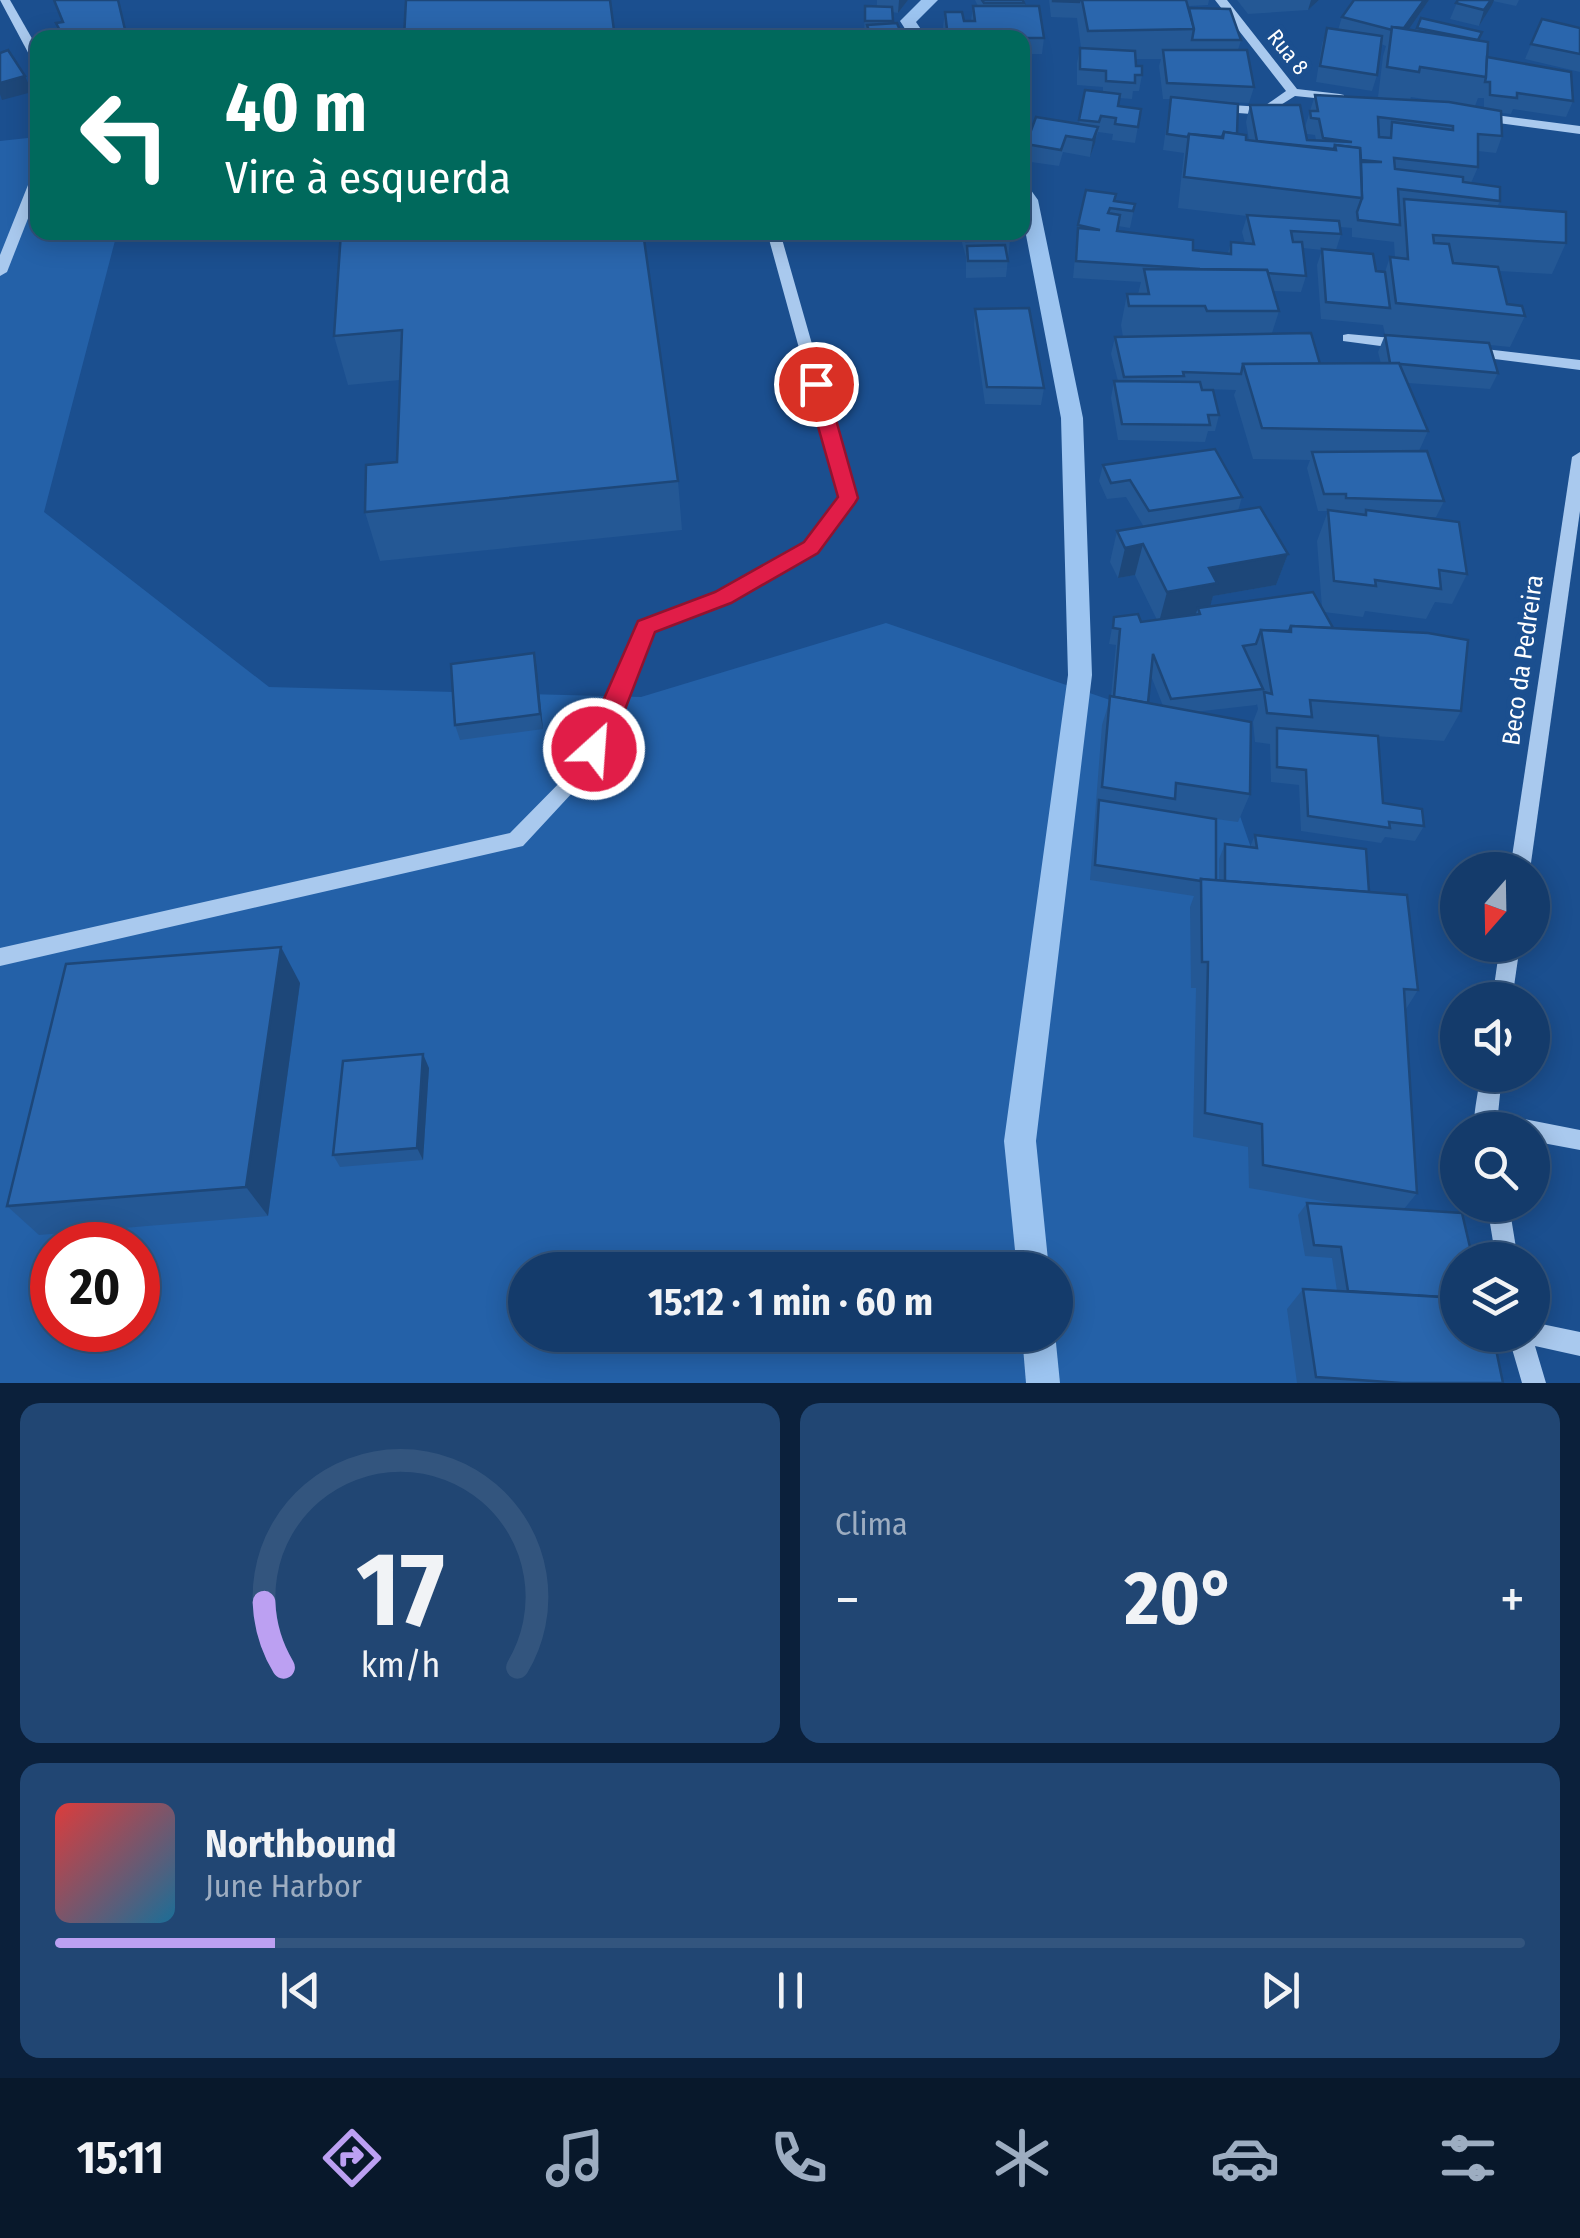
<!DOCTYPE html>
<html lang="pt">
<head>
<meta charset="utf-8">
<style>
	body { margin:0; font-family:"Fira Sans Condensed",sans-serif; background:#214673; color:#f1f3f6; height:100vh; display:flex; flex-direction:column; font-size:38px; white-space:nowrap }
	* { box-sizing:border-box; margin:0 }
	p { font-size:32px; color:#9dadc1 }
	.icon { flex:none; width:55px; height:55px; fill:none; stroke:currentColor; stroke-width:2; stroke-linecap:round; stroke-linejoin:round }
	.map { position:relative; height:1383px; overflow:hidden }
	.drawer { display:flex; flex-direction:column; gap:20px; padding:20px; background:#0b203b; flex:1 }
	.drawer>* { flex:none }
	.hud { position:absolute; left:30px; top:30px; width:1000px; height:210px; border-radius:20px; box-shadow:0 5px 25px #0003,0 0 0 2px #33557e; background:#00695c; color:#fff; overflow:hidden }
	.needle { width:65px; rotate:200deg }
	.controls { position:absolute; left:1440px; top:852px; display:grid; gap:20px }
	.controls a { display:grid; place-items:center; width:110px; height:110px; border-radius:50%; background:#143b6b; box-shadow:0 5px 25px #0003,0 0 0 2px #33557e; font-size:50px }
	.speed { position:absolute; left:30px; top:1222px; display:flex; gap:20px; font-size:50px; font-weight:700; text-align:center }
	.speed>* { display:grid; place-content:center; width:130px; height:130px; border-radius:50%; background:#143b6b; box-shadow:0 5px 25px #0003,0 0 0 2px #33557e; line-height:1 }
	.speed .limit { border:15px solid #d22; background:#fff; color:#111 }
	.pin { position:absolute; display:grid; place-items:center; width:85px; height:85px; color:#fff; margin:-42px; border:5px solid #fff; border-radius:50%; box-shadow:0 2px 10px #0007 }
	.me { position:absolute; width:110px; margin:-55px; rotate:26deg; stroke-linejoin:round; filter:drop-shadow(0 0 8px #0008) }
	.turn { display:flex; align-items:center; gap:35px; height:210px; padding:0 30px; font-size:45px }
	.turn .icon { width:130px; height:130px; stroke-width:2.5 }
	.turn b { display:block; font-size:70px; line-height:85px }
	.big { font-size:75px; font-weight:700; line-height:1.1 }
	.drawer .widget { flex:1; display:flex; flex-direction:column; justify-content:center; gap:15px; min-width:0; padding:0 35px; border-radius:20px; background:#214673 }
	.drawer .dial { align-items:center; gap:0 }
	.dial svg { height:260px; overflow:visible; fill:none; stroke:#33557e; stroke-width:7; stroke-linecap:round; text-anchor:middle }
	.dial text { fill:#f1f3f6; stroke:none }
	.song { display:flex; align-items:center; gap:30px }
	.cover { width:120px; height:120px; border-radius:15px; background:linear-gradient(135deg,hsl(0 70% 55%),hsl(200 70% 35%)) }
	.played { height:10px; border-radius:5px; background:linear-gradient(90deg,#bca0f2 15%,#33557e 15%) }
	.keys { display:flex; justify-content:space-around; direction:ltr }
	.heat { display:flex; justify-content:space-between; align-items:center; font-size:55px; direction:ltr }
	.drawer .tiles { flex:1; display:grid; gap:20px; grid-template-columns:1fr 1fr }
	.widget:last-child { grid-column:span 2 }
	.trip { position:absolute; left:508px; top:1252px; width:565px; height:100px; border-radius:50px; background:#143b6b; box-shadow:0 5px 25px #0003,0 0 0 2px #33557e; font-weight:700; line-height:100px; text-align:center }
	.menu { display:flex; height:160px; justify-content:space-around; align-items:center; background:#08182b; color:#9dadc1 }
	.menu .icon { width:70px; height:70px }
	.menu .on { color:#bca0f2 }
	.menu b { font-size:45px; color:#f1f3f6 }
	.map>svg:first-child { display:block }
	.green { fill:#2461a8; fill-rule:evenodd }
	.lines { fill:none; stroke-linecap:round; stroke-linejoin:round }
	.stream { fill:#9cc4f0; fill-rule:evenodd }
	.minor { fill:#a9c9ee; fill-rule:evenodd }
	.wall { fill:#245895; fill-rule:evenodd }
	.shaded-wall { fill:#1d4779 }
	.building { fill:#2a66ad; stroke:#1d4779; stroke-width:2.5; fill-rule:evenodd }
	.route { fill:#e11d48; stroke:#92132f; stroke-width:2.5 }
	.labels { text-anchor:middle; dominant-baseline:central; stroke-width:10; stroke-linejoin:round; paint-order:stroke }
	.far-street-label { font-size:22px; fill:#fff; stroke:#1b4f8f }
	.street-label { font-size:25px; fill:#fff; stroke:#1b4f8f }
</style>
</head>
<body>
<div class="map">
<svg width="1580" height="1383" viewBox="0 0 1580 1383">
	<rect width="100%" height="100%" fill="#1b4f8f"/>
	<path class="green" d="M37,137L38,232L117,233L44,512L269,687L641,697L886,623L1212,735L1436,1383H0V141ZM52,1245H138V1330H52ZM525,1270H1055V1335H525Z"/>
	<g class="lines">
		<g class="stream">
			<polygon points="921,0 938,0 916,22 927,38 911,38 900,21"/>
			<polygon points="1022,185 1028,186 1038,200 1083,418 1092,675 1036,1141 1049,1270 1017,1270 1004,1141 1068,675 1061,418 1022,214"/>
			<polygon points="1055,1333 1060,1383 1026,1383 1022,1335"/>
		</g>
		<g class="minor">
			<polygon points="0,0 10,0 38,49 38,63 32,60"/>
			<polygon points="1215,0 1227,0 1297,89 1340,94 1344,95 1344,101 1295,96 1265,115 1211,111 1211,105 1215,104 1263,107 1286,91"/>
			<polygon points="1480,113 1580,126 1580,134 1476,120 1476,114"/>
			<polygon points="38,171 38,193 7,272 0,276 0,255 32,175"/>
			<polygon points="767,232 780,232 856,498 817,552 729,602 653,631 616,725 586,778 523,846 0,966 0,948 510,833 574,768 599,724 640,623 717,594 805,544 840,497"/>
			<polygon points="1348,334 1403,339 1410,344 1403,349 1343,341 1343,335"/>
			<polygon points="1468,347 1580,360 1580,370 1463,355 1463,349"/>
			<polygon points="1580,452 1580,511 1530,870 1510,870 1572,457"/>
			<polygon points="1500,945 1520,945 1512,1000 1492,1000"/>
			<path d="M1480,1075H1502L1498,1114L1580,1130V1150L1532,1141V1130H1475C1472,1115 1479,1092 1480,1075Z"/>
			<polygon points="1487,1205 1509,1205 1518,1260 1496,1260"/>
			<polygon points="1532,1322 1580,1332 1580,1356 1535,1346 1546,1383 1522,1383 1508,1335 1532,1335"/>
		</g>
	</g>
	<g class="wall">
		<polygon points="877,0 908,0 898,13 892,12 892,24 903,38 864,38 865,6 877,7"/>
		<polygon points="975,0 1025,0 1025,6 1044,38 1042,54 1022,54 1022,38 945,38 943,27 945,12 964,21 971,21 973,6 978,6"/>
		<path d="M1049,0H1209L1208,5L1189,6L1187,4L1189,8L1241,40L1238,50L1254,87L1249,103L1208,101L1237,134L1246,140H1249L1246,122L1250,105L1307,140H1316L1315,135L1307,134L1305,127L1315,95L1389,99L1378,97L1383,56L1386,46L1381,44L1377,75L1372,91L1316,82L1322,44L1327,28L1338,30L1342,17L1353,2L1352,0H1429L1409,29L1416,30L1421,18L1479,41L1487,57L1573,101L1566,117L1513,109L1511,114L1501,113L1502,136L1496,153L1478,151V167L1471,183L1500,201L1497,207L1566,243L1552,274L1499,271L1507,304L1525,316L1510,347L1490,345L1498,373L1490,389L1408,383L1428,431L1419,451L1444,501L1436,517H1418L1467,574L1452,604L1435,602L1426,619L1365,611L1363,617L1324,612L1333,628L1461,711L1444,741L1306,731L1383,803L1424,826L1415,841L1385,837L1381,843L1301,831L1299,785L1271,782L1270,744L1255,742L1253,722L1258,709L1257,704L1256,705L1194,712L1250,794L1238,822L1216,819V881H1219V859L1225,844L1250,847L1255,835L1369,892L1418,990L1406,1009L1417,1193L1404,1209L1473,1260L1503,1383H1297L1287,1309L1303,1289L1337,1291L1332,1258L1305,1256L1298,1215L1307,1203L1345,1205L1249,1188L1248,1147L1193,1137L1196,988H1191L1190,907L1194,896L1090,880L1102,725L1111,696L1116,645L1109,644L1114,617L1141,622L1157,620L1135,575L1118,578L1110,562L1117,531L1144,527L1126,497L1107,499L1099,481L1103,465L1242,497L1238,511L1288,554L1276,585L1213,596L1210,606L1322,608L1317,541L1328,511H1318L1307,468L1310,460L1253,459L1234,395L1236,390L1202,389L1219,415L1215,431H1208L1205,442L1118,440L1111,398L1114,381H1118L1111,354L1115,337H1123L1121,325L1127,294H1138L1141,282L1073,278L1078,225L1115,201L1135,204L1130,228L1118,226L1117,231L1193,250L1228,253L1231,242L1245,243L1242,232L1247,216L1178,208L1184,153L1163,150L1170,99H1163L1159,66L1161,59H1136V66L1142,75L1139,91H1133L1132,99L1119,98L1118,106L1141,109L1135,143L1112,140L1113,134L1098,132L1090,157L1063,152L1059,166L1024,161L1026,144L1079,124L1085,90L1103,92V87L1077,85V63L1080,48H1081L1077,18L1051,17ZM1411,97L1436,101L1410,100ZM1478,98H1484V108L1475,106ZM1340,227L1352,228V237L1394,242L1395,258L1390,257L1385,272L1376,271L1336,250L1341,234ZM1303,248L1322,250L1317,265L1321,319L1383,325L1385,334L1436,339L1385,335L1378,352L1381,364H1320L1272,333L1279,311L1273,291L1301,292L1306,276ZM1151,676L1163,706L1148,703Z"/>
		<polygon points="1237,0 1319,0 1308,10 1248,14"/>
		<polygon points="1458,0 1519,0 1516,6 1493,1 1479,26 1450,19"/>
		<polygon points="1542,19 1580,28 1580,72 1525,59"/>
		<polygon points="341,232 678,481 682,530 380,561 365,512 397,462 400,380 348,385 334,336"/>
		<polygon points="959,232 1008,232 1010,240 1006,277 966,278 966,257"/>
		<polygon points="975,309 1044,388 1041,405 985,404 974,325"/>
		<polygon points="537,669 543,729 460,740 455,725"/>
		<polygon points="300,983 268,1216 39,1235 7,1206"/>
		<polygon points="429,1068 423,1160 340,1167 333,1155"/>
	</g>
	<g class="shaded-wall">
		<polygon points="899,0 908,0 898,13"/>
		<polygon points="1311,0 1319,0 1308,10"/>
		<polygon points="1424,0 1429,0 1396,48 1401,33"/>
		<polygon points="1491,0 1494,0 1492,5 1479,26 1484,10"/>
		<polygon points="25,76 32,92 2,100 0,94 0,83"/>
		<polygon points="1098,127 1095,143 1090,157 1093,140"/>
		<polygon points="1143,544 1135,575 1118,578 1125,548"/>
		<polygon points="1288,554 1276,585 1213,596 1208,614 1198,608 1195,616 1159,622 1167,592 1209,568"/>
		<polygon points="534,653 537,669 543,729 540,714"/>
		<polygon points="281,947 300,983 268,1216 246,1187"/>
		<polygon points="423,1054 429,1068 423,1160 417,1148"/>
	</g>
	<g class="building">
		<polygon points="54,0 118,0 127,38 64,38 56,23 63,22"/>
		<polygon points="406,0 610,0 615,38 404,38"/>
		<polygon points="982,0 1023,0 1024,3 984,3"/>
		<polygon points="1053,0 1080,0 1079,2 1053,1"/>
		<polygon points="1082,0 1186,0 1194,29 1088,31"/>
		<polygon points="1354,0 1424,0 1404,28 1392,27 1392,30 1342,17"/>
		<polygon points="1458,0 1491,0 1484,10 1456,3"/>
		<polygon points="865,6 892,7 893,21 865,21"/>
		<polygon points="973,6 1039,6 1044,38 1008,38 1006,31 993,31 994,38 948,38 945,12 962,12 964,21 975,21"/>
		<polygon points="1189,8 1230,9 1241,40 1192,40 1194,29"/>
		<polygon points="1421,18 1482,32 1478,40 1417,28"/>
		<polygon points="1542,19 1580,28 1580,54 1531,44"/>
		<polygon points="897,23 903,38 865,38 864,34 870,34 867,25"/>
		<polygon points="1392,27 1488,42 1486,77 1420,67 1419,72 1387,67"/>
		<polygon points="1327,28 1382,36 1377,75 1320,66"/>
		<polygon points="1080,48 1135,51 1136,66 1142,66 1142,75 1135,75 1135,83 1106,81 1106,71 1080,69"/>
		<polygon points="8,50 25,76 0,83 0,53"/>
		<polygon points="1163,50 1247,50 1254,87 1167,83"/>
		<polygon points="1487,57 1571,72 1573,101 1517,93 1517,98 1490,95 1490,82 1485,82 1486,77"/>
		<polygon points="1085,90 1120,94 1118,106 1141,109 1138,127 1115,124 1116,118 1101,116 1099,122 1079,120"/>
		<path d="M1315,95L1449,102L1501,111L1502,136L1478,134V167L1394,158L1395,169L1463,177V182L1500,187V201L1398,189L1400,225L1358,220L1357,212L1362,198L1361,162H1382L1361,160L1360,148L1335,145L1334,149L1257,141L1250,105H1300L1307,140L1352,142L1323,138L1319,119L1311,118L1310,111H1318ZM1378,117L1453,126V130L1392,122L1391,138L1379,137Z"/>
		<polygon points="1171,97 1238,104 1237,134 1224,132 1222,137 1189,134 1188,137 1167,134"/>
		<polygon points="1036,117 1098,127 1093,140 1066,136 1061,150 1026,144"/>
		<polygon points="1224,132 1246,135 1246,140 1336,150 1335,145 1360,148 1362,198 1184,177 1189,134 1223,138"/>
		<polygon points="1086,190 1116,194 1114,201 1135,204 1133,211 1110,208 1108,213 1120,215 1117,231 1193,240 1193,250 1231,254 1231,242 1254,244 1247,215 1339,221 1341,234 1291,231 1293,242 1302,242 1306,276 1268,273 1267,270 1200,269 1076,261 1078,228 1100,230 1078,225"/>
		<polygon points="1404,199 1566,212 1566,243 1433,235 1434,243 1449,244 1453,263 1498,267 1507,304 1522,306 1525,316 1396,303 1390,257 1408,259"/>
		<polygon points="341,232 643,232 678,481 365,512 366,465 397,462 402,330 334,336"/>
		<polygon points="964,232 1008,232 1010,240 966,241"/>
		<polygon points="1005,245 1008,261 968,261 967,246"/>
		<polygon points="1322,249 1373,254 1376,271 1385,272 1390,308 1326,302"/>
		<polygon points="1144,269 1267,270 1279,311 1207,311 1205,306 1129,306 1127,294 1149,294"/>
		<polygon points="1029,308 1044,388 987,387 975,309"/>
		<polygon points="1311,333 1320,364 1243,364 1241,374 1183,372 1184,376 1124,377 1115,337"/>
		<polygon points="1385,335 1489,343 1498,373 1390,363"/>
		<polygon points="1399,363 1428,431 1262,428 1243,364"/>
		<polygon points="1114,381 1200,382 1202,390 1213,390 1219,415 1208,415 1210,425 1122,424"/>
		<polygon points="1215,449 1242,497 1149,511 1130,480 1111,483 1103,465"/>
		<polygon points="1427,451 1444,501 1346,498 1346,494 1324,494 1312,452"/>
		<polygon points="1260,507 1288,554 1209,568 1217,583 1167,592 1143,544 1125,548 1117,531"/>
		<polygon points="1328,510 1366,515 1366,510 1459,522 1467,574 1439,570 1441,589 1375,580 1376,586 1334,581"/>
		<polygon points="1313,592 1333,628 1291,626 1289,631 1261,630 1256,644 1243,646 1263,689 1171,699 1153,654 1148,703 1114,697 1120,629 1113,628 1114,617 1138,614 1141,622 1200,614 1198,608"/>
		<polygon points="1291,626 1428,633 1468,640 1461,711 1310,700 1312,717 1267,713 1264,692 1272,694 1261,630 1291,632"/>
		<polygon points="534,653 540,714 455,725 451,664"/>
		<polygon points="1110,696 1251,722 1250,794 1176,783 1175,799 1102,787"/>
		<polygon points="1277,728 1378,736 1383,803 1422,809 1424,826 1389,822 1390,828 1308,816 1306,770 1277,767"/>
		<polygon points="1099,800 1216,819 1216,881 1201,879 1201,881 1095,865"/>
		<polygon points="1255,835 1366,849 1369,892 1225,881 1225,844 1257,848"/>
		<polygon points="1201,879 1407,895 1418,990 1404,989 1417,1193 1263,1165 1262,1124 1205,1113 1208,962 1202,962"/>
		<polygon points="281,947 246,1187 7,1206 66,964"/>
		<polygon points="423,1054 417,1148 333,1155 343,1061"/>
		<polygon points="1307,1203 1462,1213 1473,1260 1458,1260 1458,1298 1348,1291 1341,1247 1314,1245"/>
		<polygon points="1303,1289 1458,1298 1458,1335 1493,1335 1503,1383 1402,1383 1316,1377"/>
	</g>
	<polygon class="route" points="816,378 826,384 858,498 855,503 818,553 731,603 655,632 619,725 602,756 585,756 582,749 638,621 715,592 804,542 838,497 806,384"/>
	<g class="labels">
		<g class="far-street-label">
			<text transform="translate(1288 52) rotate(51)">Rua 8</text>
		</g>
		<g class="street-label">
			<text transform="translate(1523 660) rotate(-82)">Beco da Pedreira</text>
		</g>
	</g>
</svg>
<div class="controls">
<a><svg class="needle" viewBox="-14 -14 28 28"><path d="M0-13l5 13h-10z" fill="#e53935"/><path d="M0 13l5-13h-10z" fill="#9dadc1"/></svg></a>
<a><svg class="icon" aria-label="sound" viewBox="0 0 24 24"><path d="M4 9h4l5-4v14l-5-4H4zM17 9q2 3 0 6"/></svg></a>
<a><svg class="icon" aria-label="search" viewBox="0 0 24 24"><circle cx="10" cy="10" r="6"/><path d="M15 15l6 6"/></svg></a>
<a><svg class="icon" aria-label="layers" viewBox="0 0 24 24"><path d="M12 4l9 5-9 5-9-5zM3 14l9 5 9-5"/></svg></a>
</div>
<div class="speed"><div class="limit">20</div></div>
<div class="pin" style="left:816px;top:384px;background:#d93025"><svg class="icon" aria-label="arrive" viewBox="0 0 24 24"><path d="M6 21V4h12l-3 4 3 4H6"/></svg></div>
<svg class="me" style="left:594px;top:749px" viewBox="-20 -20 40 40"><circle r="17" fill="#e11d48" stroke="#fff" stroke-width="3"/><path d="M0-11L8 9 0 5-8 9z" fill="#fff"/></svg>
<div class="trip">15:12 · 1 min · 60 m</div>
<div class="hud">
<div class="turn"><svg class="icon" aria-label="left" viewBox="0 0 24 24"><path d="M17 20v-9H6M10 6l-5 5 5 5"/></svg><div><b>40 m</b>Vire à esquerda</div></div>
</div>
</div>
<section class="drawer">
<div class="tiles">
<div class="widget dial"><svg viewBox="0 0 100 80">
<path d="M14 69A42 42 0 1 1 86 69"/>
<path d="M14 69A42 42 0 0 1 8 49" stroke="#bca0f2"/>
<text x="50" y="56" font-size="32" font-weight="700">17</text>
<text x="50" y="72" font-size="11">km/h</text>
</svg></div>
<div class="widget"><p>Clima</p>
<div class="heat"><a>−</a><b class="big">20°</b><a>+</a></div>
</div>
<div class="widget">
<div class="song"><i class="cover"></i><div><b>Northbound</b><p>June Harbor</p></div></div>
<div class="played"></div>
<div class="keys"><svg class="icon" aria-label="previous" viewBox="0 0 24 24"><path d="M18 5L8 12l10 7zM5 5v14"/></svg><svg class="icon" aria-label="pause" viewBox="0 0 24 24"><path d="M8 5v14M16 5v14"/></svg><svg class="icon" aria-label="next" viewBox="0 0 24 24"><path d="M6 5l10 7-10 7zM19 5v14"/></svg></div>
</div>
</div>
</section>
<nav class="menu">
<b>15:11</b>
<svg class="icon on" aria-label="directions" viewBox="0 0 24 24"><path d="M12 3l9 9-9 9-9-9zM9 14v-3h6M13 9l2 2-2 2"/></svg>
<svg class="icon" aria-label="music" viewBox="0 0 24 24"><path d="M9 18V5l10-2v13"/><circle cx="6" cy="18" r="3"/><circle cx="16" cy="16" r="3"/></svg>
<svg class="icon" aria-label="phone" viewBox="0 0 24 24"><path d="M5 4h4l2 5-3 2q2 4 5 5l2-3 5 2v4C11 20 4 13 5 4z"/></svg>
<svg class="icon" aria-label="climate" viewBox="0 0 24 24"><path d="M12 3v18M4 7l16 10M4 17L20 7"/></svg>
<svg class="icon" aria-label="car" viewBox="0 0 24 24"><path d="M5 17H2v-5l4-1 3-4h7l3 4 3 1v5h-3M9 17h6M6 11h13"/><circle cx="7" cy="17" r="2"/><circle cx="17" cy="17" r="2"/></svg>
<svg class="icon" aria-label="filters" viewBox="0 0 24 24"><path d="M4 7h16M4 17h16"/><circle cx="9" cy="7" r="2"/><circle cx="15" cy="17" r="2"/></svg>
</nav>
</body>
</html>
